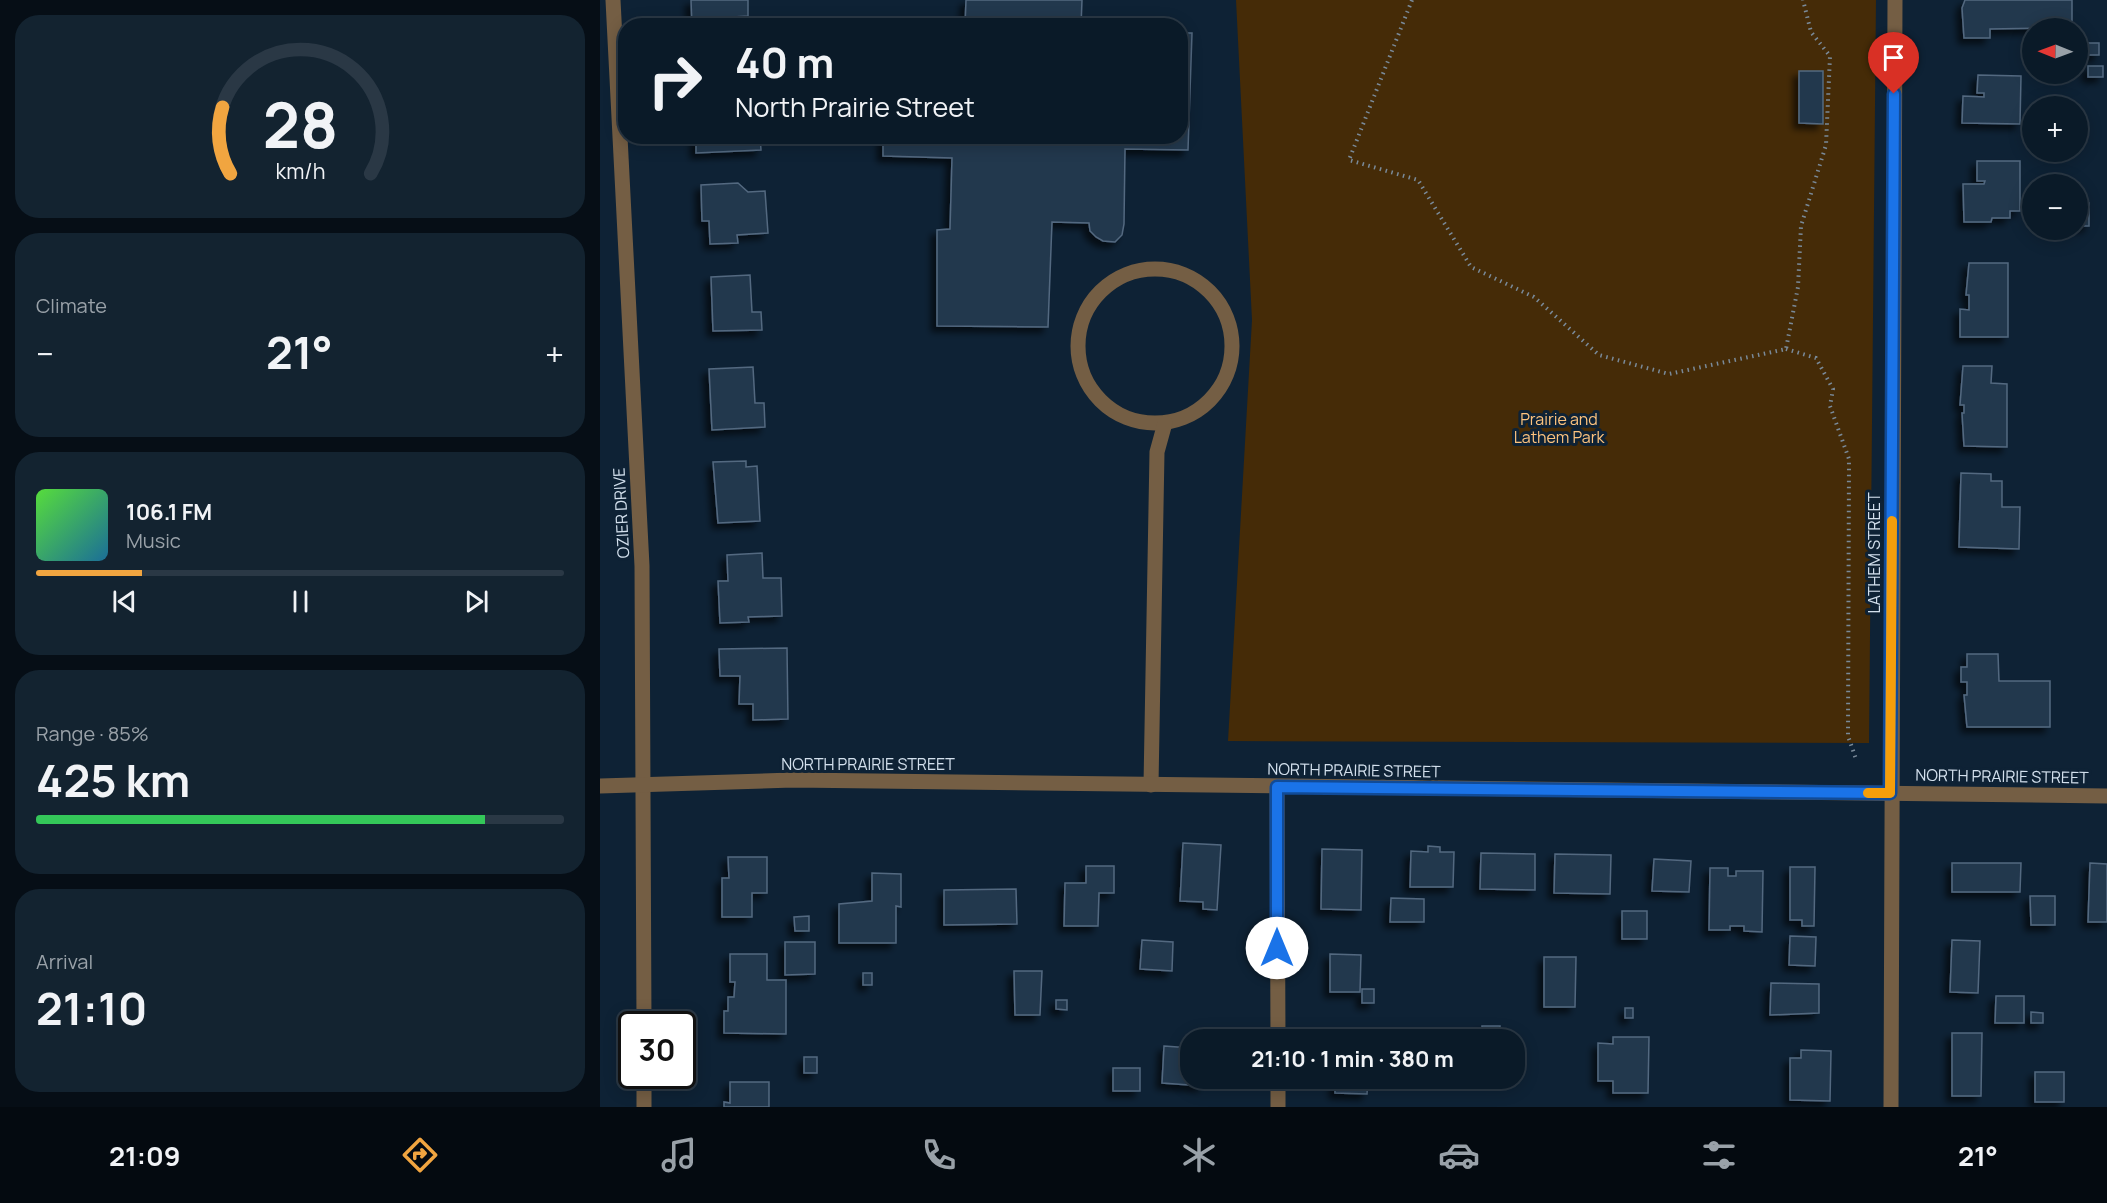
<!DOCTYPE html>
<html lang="en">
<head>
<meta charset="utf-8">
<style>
	body { margin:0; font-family:Manrope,sans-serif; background:#132330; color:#f1f3f6; height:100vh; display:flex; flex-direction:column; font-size:22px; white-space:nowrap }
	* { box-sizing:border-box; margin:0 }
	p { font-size:20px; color:#99a1a8 }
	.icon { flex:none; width:33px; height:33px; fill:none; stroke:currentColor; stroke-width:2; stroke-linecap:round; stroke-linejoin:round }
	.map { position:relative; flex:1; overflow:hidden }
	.side { display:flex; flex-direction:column; gap:15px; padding:15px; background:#060e16; width:600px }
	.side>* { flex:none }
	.hud { position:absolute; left:18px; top:18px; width:570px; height:126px; border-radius:24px; box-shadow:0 3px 15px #0003,0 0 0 2px #2a3845; background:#0a1a28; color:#f1f3f6; overflow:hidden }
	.needle { width:39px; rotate:271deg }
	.controls { position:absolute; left:1422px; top:18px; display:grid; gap:12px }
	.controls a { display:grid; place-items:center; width:66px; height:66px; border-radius:50%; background:#0a1a28; box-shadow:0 3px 15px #0003,0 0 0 2px #2a3845; font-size:30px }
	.speed { position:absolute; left:18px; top:1011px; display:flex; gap:12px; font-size:30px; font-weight:700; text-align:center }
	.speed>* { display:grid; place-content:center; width:78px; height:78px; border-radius:50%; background:#0a1a28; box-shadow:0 3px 15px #0003,0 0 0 2px #2a3845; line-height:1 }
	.speed .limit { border:3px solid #111; border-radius:9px; background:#fff; color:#111 }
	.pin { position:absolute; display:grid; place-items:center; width:51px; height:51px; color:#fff; margin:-62px -26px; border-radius:50% 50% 50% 0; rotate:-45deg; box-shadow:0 0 6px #0007 }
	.pin .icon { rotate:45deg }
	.me { position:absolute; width:66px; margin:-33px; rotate:0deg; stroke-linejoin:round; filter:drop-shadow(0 0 4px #0008) }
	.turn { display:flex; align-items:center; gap:21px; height:126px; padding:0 18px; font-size:27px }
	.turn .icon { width:78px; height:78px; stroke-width:2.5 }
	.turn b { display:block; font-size:42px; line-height:51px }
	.big { font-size:45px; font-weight:700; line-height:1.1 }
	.side .tile { flex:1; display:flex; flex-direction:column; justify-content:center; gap:9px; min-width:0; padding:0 21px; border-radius:24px; background:#132330 }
	.side .dial { align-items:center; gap:0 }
	.dial svg { height:156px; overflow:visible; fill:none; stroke:#2a3845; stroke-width:7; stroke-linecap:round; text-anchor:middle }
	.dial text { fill:#f1f3f6; stroke:none }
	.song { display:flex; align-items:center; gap:18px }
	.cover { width:72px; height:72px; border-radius:9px; background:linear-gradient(135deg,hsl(110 70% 55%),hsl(200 70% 35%)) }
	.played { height:6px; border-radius:3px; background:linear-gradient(90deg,#f1a540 20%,#2a3845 20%) }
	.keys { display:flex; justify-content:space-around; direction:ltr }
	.heat { display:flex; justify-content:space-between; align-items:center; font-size:33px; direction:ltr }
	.charge { height:9px; border-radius:4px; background:linear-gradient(90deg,#34c759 85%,#2a3845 0) }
	.trip { position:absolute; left:580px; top:1029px; width:345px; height:60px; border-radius:24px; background:#0a1a28; box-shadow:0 3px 15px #0003,0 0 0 2px #2a3845; font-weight:700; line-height:60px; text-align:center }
	.tabs { display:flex; height:96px; justify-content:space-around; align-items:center; background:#040a10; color:#99a1a8 }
	.tabs .icon { width:42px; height:42px }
	.tabs .on { color:#f1a540 }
	.tabs b { font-size:27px; color:#f1f3f6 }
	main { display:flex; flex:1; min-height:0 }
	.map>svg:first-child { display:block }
	.green { fill:#452b07 }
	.building { fill:#24384d; stroke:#536980; stroke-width:1.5; filter:url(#shadow) }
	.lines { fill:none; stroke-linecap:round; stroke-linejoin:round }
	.path { stroke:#7a8a99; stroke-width:4; stroke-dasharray:1.5 4.5; stroke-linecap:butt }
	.minor { stroke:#745e44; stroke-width:15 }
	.route-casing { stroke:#114b97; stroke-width:15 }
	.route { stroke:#1a73e8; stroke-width:10 }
	.slow { stroke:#f59e0b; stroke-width:10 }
	.labels { text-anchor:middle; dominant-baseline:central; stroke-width:6; stroke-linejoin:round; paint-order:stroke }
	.park-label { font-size:16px; fill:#fdc37e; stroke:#0e2235 }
	.street-label { font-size:16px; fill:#d3e0ed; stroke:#0e2235 }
</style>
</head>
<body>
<main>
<section class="side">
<div class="tile dial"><svg viewBox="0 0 100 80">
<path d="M14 69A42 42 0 1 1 86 69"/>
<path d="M14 69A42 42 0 0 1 10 35" stroke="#f1a540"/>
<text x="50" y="56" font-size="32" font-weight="700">28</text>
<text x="50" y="72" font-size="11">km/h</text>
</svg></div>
<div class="tile"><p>Climate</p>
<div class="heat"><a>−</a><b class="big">21°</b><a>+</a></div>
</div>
<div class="tile">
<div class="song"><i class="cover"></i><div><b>106.1 FM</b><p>Music</p></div></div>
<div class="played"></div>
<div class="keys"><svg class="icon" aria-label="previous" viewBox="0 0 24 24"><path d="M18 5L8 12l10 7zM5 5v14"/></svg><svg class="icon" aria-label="pause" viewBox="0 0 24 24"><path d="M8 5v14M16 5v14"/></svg><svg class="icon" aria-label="next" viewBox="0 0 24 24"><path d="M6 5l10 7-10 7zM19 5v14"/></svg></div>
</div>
<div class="tile"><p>Range · 85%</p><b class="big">425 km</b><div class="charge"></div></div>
<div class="tile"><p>Arrival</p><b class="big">21:10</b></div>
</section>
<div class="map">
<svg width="1507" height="1107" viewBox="0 0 1507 1107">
	<defs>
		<filter id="shadow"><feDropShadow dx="-5.5" dy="5.5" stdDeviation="3" flood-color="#0009"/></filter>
	</defs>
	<rect width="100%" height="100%" fill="#0e2235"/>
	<polygon class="green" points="636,0 1276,0 1269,743 628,741 652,320"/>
	<g class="building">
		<polygon points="91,0 148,0 148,16 134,17 134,26 92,26"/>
		<polygon points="366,0 482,0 481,26 365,26"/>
		<polygon points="1365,0 1472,0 1472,21 1448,21 1449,28 1390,29 1390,38 1364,38 1362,8"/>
		<polygon points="580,33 592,33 588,150 525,149 524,224 522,235 515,242 503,241 496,237 490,231 489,223 452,222 448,327 337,326 337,230 350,229 352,158 283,156 283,136 580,136"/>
		<rect x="1483" y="43" width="16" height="12"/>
		<rect x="1488" y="66" width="15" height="11"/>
		<polygon points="1199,71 1223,71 1223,124 1199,123"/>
		<polygon points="1378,75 1421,76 1420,124 1362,123 1363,96 1384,97 1384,93 1377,93"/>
		<polygon points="96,136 160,136 161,150 96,153"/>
		<polygon points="1377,161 1420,161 1420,211 1410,211 1410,218 1392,218 1391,222 1364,222 1363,184 1384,184 1385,181 1377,181"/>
		<polygon points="138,183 148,192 165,191 168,233 137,235 138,243 110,244 109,221 102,221 101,185"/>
		<polygon points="1480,203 1489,203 1489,226 1479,226"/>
		<polygon points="1369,263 1408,263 1408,337 1360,337 1360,309 1369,310 1369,295 1366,295"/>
		<polygon points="150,275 152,312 161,312 162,330 113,331 111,277"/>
		<polygon points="1363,366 1392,366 1391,383 1407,384 1407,447 1364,446 1362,413 1364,413 1364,405 1360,405"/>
		<polygon points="153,367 155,403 164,403 165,427 112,430 109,369"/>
		<polygon points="146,461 146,467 157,466 160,521 118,523 113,462"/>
		<polygon points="1361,473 1391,474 1391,481 1402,481 1402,507 1420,507 1419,549 1359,547"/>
		<polygon points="162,553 163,578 181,578 182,616 148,617 149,622 120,623 118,581 128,581 127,555"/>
		<polygon points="187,648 188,719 153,720 153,704 139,704 140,676 120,676 119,649"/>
		<polygon points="1367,654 1398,654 1399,681 1450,681 1450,727 1367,727 1364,695 1367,695 1367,682 1361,682 1361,667 1367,667"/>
		<polygon points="583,843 621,845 617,910 603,909 603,902 580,901"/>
		<polygon points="828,846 840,847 840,852 854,852 853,887 810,887 811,851 828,852"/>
		<polygon points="722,849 762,850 761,910 721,909"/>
		<polygon points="881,853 935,854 935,890 880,889"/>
		<polygon points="955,854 1011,855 1010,894 954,893"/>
		<polygon points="128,857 167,857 167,893 152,893 152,917 122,917 122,878 129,878"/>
		<polygon points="1054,859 1091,861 1089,892 1052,891"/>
		<polygon points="1352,863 1421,863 1420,892 1352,892"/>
		<polygon points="1490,863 1507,864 1507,922 1488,922"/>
		<polygon points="486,866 514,866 514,893 499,893 498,926 464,926 465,883 486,883"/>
		<polygon points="1190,867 1215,867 1214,926 1202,926 1202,920 1190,920"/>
		<polygon points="1110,868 1128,868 1128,876 1136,876 1136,871 1163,871 1162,932 1144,931 1144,926 1130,926 1130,930 1109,930"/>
		<polygon points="272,873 301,874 301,907 296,906 296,943 239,943 239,904 272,901"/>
		<polygon points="416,889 417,924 344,925 344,890"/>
		<polygon points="1430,896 1455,896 1455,925 1431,925"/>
		<polygon points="791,898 824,899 824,922 790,922"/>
		<rect x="1022" y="911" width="25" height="28"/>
		<polygon points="209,916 209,931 195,931 194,917"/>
		<polygon points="1190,936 1216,937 1215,966 1189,965"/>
		<polygon points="542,940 573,942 572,971 540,969"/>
		<polygon points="1352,940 1380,941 1378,993 1350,992"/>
		<polygon points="185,942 215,942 215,974 185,975"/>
		<polygon points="130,954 167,954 167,980 186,980 186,1034 124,1033 124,1011 128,1011 128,997 134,997 135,982 130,982"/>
		<polygon points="730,954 761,955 760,992 730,992"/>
		<polygon points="944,957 976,957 975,1007 944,1007"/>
		<polygon points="414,971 442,971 440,1015 415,1015"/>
		<rect x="263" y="973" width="9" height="12"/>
		<polygon points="1171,983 1219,984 1219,1013 1170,1015"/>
		<rect x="762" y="989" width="12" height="14"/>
		<polygon points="1396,996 1424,996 1424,1023 1395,1023"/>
		<polygon points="456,1000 467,1000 467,1010 456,1009"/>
		<rect x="1025" y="1008" width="8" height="10"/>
		<polygon points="1431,1012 1443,1013 1443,1023 1431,1023"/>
		<polygon points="882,1026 900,1026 899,1040 882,1040"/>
		<polygon points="736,1029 769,1029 769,1033 782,1033 782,1040 736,1040"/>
		<polygon points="1352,1033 1382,1033 1381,1096 1352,1096"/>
		<polygon points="1013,1037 1049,1037 1048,1093 1013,1093 1013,1081 998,1081 998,1043 1013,1044"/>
		<polygon points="564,1046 591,1048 591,1078 603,1078 603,1086 562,1083"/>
		<polygon points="1201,1050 1231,1051 1230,1101 1190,1100 1190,1058 1201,1058"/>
		<rect x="204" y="1057" width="13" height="16"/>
		<rect x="513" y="1068" width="27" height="23"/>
		<rect x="1435" y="1072" width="29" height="30"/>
		<polygon points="735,1078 768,1078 767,1094 735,1093"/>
		<polygon points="130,1082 169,1082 169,1107 124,1107 124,1102 130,1103"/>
	</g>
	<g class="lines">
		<g class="path">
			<polyline points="812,0 749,160 818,180 871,267 934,297 999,355 1069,374 1186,349 1198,287 1201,226 1226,145 1230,56 1211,32 1203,0"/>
			<polyline points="1186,349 1216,358 1233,389 1230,406 1249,459 1248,736 1256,759"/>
		</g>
		<g class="minor">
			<polyline points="13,0 42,566 44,1024"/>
			<circle cx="555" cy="346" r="77"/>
			<polyline points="551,785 557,452 565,423"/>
			<polyline points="0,786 193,780 1507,796"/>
			<polyline points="677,787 678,1040"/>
			<polyline points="44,1076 44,1107"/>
			<polyline points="678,1078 678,1107"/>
			<polyline points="1291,1107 1295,0"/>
		</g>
	</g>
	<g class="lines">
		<defs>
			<polyline id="route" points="677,948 677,787 1290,793 1294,94"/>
		</defs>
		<use href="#route" class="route-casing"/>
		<use href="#route" class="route"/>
		<polyline class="slow" points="1268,793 1290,793 1292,521"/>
	</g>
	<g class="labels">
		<g class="park-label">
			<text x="959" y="419">Prairie and<tspan x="959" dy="18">Lathem Park</tspan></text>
		</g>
		<g class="street-label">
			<text transform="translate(21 513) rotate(-93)">OZIER DRIVE</text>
			<text transform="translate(1274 553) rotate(-90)">LATHEM STREET</text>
			<text x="268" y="764">NORTH PRAIRIE STREET</text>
			<text transform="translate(754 770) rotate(1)">NORTH PRAIRIE STREET</text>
			<text transform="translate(1402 776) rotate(1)">NORTH PRAIRIE STREET</text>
		</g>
	</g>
</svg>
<div class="controls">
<a><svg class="needle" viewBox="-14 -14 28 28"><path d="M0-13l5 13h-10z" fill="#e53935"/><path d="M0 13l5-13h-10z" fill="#99a1a8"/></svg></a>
<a>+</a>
<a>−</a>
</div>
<div class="speed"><div class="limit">30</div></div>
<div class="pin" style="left:1294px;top:94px;background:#d93025"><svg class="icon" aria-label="arrive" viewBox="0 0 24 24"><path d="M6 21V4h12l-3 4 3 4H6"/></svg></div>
<svg class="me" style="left:677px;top:948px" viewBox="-20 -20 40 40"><circle r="19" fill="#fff"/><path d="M0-13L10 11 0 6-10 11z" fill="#1a73e8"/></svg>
<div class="trip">21:10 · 1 min · 380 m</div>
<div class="hud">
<div class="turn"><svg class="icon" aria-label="right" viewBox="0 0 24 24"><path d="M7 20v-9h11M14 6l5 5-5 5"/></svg><div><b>40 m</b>North Prairie Street</div></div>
</div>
</div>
</main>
<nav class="tabs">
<b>21:09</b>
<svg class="icon on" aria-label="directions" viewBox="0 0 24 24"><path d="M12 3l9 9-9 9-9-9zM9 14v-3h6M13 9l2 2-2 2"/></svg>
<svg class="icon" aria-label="music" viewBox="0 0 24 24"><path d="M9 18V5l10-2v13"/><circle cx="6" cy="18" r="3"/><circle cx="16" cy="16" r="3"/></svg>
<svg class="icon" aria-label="phone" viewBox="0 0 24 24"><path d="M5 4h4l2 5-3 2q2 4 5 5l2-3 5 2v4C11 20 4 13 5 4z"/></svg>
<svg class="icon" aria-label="climate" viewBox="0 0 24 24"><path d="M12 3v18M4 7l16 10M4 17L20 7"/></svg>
<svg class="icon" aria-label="car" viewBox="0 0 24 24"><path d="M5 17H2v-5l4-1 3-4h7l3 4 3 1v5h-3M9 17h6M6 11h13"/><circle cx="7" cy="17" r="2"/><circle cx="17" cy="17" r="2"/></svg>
<svg class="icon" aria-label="filters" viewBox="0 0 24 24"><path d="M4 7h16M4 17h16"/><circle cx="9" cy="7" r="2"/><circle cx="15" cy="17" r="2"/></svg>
<b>21°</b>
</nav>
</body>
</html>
